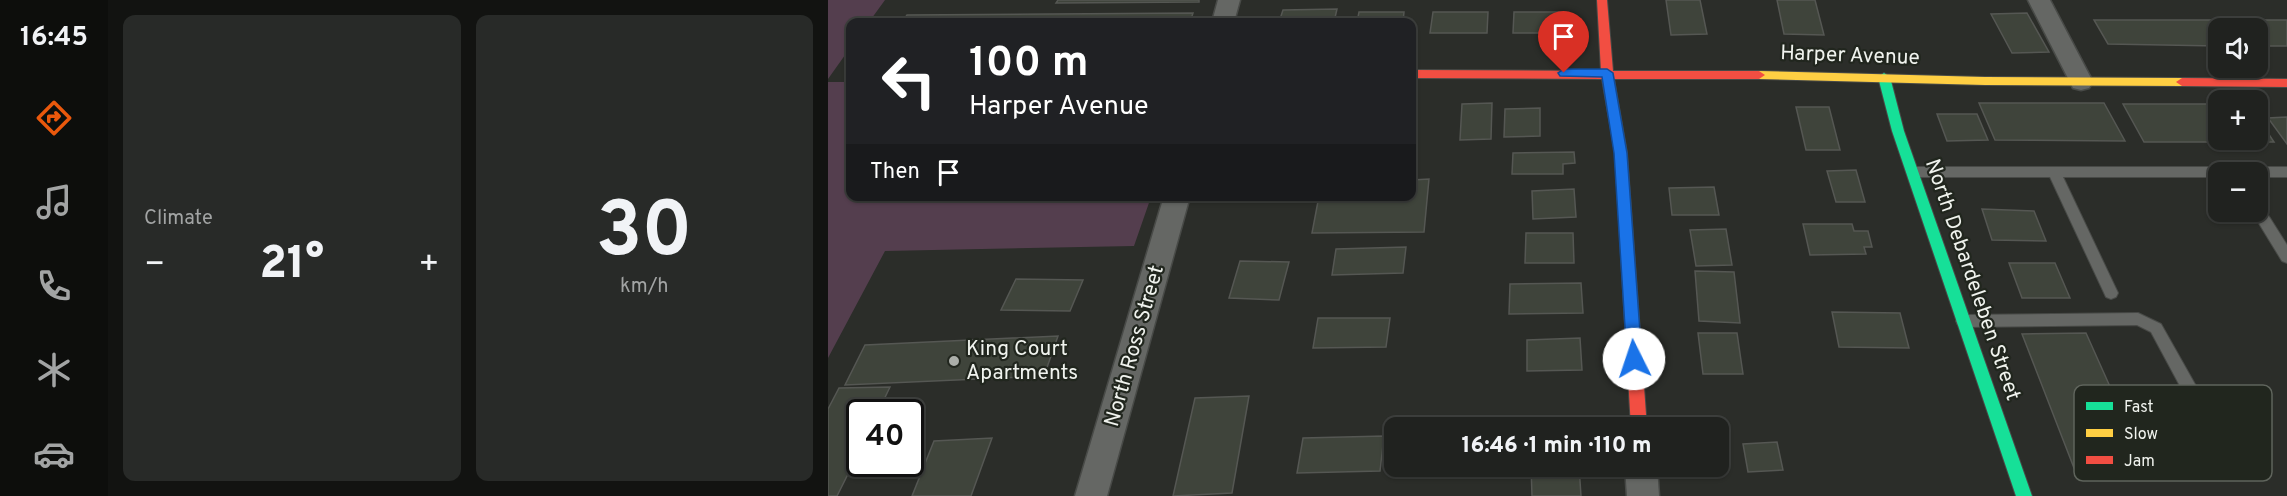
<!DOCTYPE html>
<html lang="en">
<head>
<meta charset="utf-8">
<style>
	body { margin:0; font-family:Overpass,sans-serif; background:#282a28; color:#f1f3f6; height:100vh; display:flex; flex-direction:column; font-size:22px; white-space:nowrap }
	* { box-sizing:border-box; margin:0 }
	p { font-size:20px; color:#a2a4a4 }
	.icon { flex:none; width:33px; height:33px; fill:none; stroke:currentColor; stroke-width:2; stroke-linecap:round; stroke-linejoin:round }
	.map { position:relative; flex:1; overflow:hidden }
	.panel { display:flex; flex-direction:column; gap:15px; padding:15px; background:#121311; width:720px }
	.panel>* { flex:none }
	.guide { position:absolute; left:18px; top:18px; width:570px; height:183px; border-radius:12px; box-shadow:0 2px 4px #0004,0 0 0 2px #3d3f3d; background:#202124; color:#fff; overflow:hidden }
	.buttons { position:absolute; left:1380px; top:18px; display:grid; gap:12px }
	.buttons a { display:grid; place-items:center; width:60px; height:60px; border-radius:12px; background:#20221f; box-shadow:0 2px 4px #0004,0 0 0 2px #3d3f3d; font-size:30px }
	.speed { position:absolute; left:18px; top:399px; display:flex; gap:12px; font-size:30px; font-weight:700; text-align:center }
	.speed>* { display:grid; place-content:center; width:78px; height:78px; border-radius:50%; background:#20221f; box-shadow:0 2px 4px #0004,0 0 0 2px #3d3f3d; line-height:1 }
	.speed .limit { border:3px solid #111; border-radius:9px; background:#fff; color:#111 }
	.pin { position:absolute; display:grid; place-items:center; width:51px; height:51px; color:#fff; margin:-62px -26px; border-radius:50% 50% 50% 0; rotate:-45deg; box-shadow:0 0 6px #0007 }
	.pin .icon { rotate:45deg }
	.me { position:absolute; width:66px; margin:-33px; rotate:356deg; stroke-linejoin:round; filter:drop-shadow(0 0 4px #0008) }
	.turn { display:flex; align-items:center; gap:21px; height:126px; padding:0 24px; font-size:27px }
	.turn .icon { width:78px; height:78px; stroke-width:2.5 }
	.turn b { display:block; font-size:42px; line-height:51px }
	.then { display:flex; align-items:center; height:57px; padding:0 24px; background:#0003; gap:12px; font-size:22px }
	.big { font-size:45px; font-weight:800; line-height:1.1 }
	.panel .tile { flex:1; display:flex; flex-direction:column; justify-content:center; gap:9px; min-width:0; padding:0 21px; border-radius:12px; background:#282a28 }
	.panel .dial { align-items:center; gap:0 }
	.dial b { font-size:78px; line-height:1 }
	.heat { display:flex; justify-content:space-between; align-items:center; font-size:33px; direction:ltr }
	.panel .tiles { flex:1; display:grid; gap:15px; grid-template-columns:repeat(2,1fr) }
	.trip { position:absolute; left:556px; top:417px; width:345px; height:60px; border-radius:12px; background:#20221f; box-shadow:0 2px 4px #0004,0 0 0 2px #3d3f3d; font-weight:800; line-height:60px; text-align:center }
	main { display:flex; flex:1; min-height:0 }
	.tab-bar { display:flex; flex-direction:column; width:108px; justify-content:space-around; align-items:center; background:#0d0e0c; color:#a2a4a4 }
	.tab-bar .icon { width:42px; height:42px }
	.tab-bar .active { color:#ea580c }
	.tab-bar b { font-size:27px; color:#f1f3f6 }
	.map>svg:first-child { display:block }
	.green { fill:#543e4e }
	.building { fill:#3f443b; stroke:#555753; stroke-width:1.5 }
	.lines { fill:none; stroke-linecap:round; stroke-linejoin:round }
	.lane-casing { stroke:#484a47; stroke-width:2 }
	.street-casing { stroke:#484a47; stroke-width:3 }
	.fast-casing { stroke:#484a47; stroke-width:2 }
	.slow-casing { stroke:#484a47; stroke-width:2 }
	.jam-casing { stroke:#484a47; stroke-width:2 }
	.lane { fill:#656764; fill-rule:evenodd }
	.street { fill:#656764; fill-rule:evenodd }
	.fast { fill:#16e098; fill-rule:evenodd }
	.slow { fill:#ffcf43; fill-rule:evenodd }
	.jam { fill:#f24e42; fill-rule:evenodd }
	.route { fill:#1a73e8; stroke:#114b97; stroke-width:1.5 }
	.poi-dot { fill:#abaea9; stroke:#21261e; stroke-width:2 }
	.labels { text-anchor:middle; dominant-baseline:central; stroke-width:4.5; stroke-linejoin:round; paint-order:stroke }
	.street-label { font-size:21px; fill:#f0f3ee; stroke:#21261e }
	.poi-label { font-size:21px; fill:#f0f3ee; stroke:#21261e; text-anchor:start }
	.key { fill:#21261e; stroke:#5f645c; stroke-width:1.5 }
	.key-label { font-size:16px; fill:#f0f3ee }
</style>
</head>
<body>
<main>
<nav class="tab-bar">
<b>16:45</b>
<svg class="icon active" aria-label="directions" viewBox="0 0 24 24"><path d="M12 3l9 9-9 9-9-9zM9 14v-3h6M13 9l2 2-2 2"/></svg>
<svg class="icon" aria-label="music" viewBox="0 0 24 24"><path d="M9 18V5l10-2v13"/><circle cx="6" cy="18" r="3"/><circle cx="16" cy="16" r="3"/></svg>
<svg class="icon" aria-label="phone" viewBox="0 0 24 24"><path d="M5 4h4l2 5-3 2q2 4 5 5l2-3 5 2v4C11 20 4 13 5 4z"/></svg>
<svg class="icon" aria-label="climate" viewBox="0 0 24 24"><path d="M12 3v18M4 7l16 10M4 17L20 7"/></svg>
<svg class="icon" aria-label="car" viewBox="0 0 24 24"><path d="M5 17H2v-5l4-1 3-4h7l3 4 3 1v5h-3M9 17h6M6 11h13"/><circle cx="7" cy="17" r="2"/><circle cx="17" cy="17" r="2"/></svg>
</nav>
<section class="panel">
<div class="tiles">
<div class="tile"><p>Climate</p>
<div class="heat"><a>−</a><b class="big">21°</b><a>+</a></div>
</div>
<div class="tile dial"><b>30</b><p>km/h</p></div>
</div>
</section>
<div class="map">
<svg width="1459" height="496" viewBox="0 0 1459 496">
	<rect width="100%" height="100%" fill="#2b2d29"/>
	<g class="green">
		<polygon points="0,0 57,0 41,22 22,22 22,48 0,79"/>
		<polygon points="0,82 22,82 22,196 323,197 306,246 57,251 0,358"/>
	</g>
	<g class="building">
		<polygon points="230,0 371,0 371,2 228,3"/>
		<polygon points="838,0 872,0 879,34 843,35"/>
		<polygon points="949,0 987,0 996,35 956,34"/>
		<polygon points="509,9 506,22 451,22 455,10"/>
		<polygon points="531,12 576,12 575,22 529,22"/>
		<polygon points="605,12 660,12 659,33 602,33"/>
		<polygon points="686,12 738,12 739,33 685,33"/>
		<polygon points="365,13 362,22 74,22 79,15"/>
		<polygon points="1199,13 1221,52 1184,53 1163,14"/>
		<polygon points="1266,20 1459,20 1459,46 1430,46 1430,28 1390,28 1390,46 1280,44"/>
		<polygon points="664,103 663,139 632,140 634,104"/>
		<polygon points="1151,103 1276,103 1297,141 1167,140"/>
		<polygon points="1295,104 1390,104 1390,140 1430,140 1430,118 1446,142 1316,142"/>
		<polygon points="968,107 1001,107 1012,150 978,150"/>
		<polygon points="712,108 712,136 676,137 677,109"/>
		<polygon points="1109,114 1149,114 1160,140 1119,141"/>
		<polygon points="1459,117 1459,144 1440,118"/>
		<polygon points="746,152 747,163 735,164 735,174 684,174 685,153"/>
		<polygon points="1028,170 1037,202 1008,202 999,171"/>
		<polygon points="601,179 596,232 484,233 491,196 584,196 584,180"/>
		<polygon points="886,187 891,215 844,215 841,188"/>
		<polygon points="746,189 748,217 705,219 704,191"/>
		<polygon points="1154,209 1206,211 1218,241 1164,240"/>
		<polygon points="975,224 1024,224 1026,231 1040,231 1044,247 1036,247 1038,254 982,255"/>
		<polygon points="898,229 904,265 868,266 862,230"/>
		<polygon points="698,233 745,233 746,263 697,263"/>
		<polygon points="578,247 575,273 504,275 508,249"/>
		<polygon points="412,261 461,262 451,300 401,298"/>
		<polygon points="1181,263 1227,263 1242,298 1194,298"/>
		<polygon points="867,271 906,272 912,323 871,321"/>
		<polygon points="188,279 255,280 242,311 173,310"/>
		<polygon points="753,283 755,313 681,314 682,284"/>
		<polygon points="1004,312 1072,313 1081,348 1011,347"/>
		<polygon points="490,318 562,318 558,347 485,348"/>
		<polygon points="870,333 909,333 915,374 875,374"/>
		<polygon points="1258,333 1318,467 1246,468 1194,334"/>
		<polygon points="230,336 216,376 17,385 37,345"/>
		<polygon points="752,338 754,370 699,371 699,340"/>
		<polygon points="62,387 50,412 32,412 32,450 9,496 0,496 0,409 11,388"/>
		<polygon points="421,396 404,493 345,496 367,398"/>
		<polygon points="556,436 552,471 469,473 475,438"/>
		<polygon points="164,438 143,496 84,496 106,441"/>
		<polygon points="949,442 955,470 920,472 915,444"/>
		<polygon points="703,466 751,466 753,496 704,496"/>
	</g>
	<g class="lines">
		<defs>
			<g id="lane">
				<polygon points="1084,167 1459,167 1459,177 1430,177 1430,172 1390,172 1390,177 1235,177 1290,293 1288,297 1283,299 1278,297 1222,177 1084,177 1078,172"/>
				<polygon points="1430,206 1435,207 1459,245 1459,263 1454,261 1424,212 1430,212"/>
				<polygon points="1310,313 1333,324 1399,441 1401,446 1399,451 1393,454 1387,451 1323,332 1309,325 1135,327 1130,325 1128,321 1130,317 1135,315"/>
			</g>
			<g id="street">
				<polygon points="390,0 412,0 406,22 384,22"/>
				<polygon points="1200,0 1222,0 1265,82 1261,88 1253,90 1245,88"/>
				<polygon points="336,196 362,196 279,496 247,496"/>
				<polygon points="797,466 829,466 831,496 799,496"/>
			</g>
			<polygon id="fast" points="1056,73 1062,77 1076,131 1204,496 1188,496 1064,131 1050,77"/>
			<polygon id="slow" points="931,71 1157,77 1354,78 1360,82 1354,86 1157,85 931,79 925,75"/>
			<g id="jam">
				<polygon points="769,0 779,0 785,71 931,71 937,75 931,79 786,79 799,153 819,428 803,428 787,153 774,79 584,78 584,70 773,71"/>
				<polygon points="1354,78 1459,79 1459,87 1354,86 1348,82"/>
			</g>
		</defs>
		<use href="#lane" class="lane-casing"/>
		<use href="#street" class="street-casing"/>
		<use href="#fast" class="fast-casing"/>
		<use href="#slow" class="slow-casing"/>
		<use href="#jam" class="jam-casing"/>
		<use href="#lane" class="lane"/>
		<use href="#street" class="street"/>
		<use href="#fast" class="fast"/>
		<use href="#slow" class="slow"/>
		<use href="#jam" class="jam"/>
	</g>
	<polygon class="route" points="736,69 779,69 785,73 799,153 814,359 812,364 806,366 801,364 799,359 786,153 774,77 732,76 730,73"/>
	<circle class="poi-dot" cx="126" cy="361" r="6"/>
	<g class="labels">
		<g class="street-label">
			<text transform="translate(1022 56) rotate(2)">Harper Avenue</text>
			<text transform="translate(1144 280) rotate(71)">North Debardeleben Street</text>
			<text transform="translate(307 346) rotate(-74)">North Ross Street</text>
		</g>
		<g class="poi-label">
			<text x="138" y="349">King Court<tspan x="138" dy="24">Apartments</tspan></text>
		</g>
	</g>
	<rect x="1246" y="385" width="198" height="96" rx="9" class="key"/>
	<rect x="1258" y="402" width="27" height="8" fill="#16e098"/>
	<rect x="1258" y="429" width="27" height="8" fill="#ffcf43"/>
	<rect x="1258" y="456" width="27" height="8" fill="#f24e42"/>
	<g class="key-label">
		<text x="1296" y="412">Fast</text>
		<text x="1296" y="439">Slow</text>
		<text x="1296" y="466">Jam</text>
	</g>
</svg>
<div class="buttons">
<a><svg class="icon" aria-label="sound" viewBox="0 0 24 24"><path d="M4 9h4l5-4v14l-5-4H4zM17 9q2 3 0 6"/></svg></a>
<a>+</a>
<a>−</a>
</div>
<div class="speed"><div class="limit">40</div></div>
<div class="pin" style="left:736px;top:73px;background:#d93025"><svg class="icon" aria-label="arrive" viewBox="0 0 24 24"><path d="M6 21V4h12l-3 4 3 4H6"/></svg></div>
<svg class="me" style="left:806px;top:359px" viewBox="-20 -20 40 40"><circle r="19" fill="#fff"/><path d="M0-13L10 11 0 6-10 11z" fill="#1a73e8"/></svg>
<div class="trip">16:46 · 1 min · 110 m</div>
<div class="guide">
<div class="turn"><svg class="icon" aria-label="left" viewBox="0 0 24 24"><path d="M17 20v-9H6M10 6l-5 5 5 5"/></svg><div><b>100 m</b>Harper Avenue</div></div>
<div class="then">Then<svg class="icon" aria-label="arrive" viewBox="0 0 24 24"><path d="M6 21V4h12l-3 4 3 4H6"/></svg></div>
</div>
</div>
</main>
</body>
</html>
